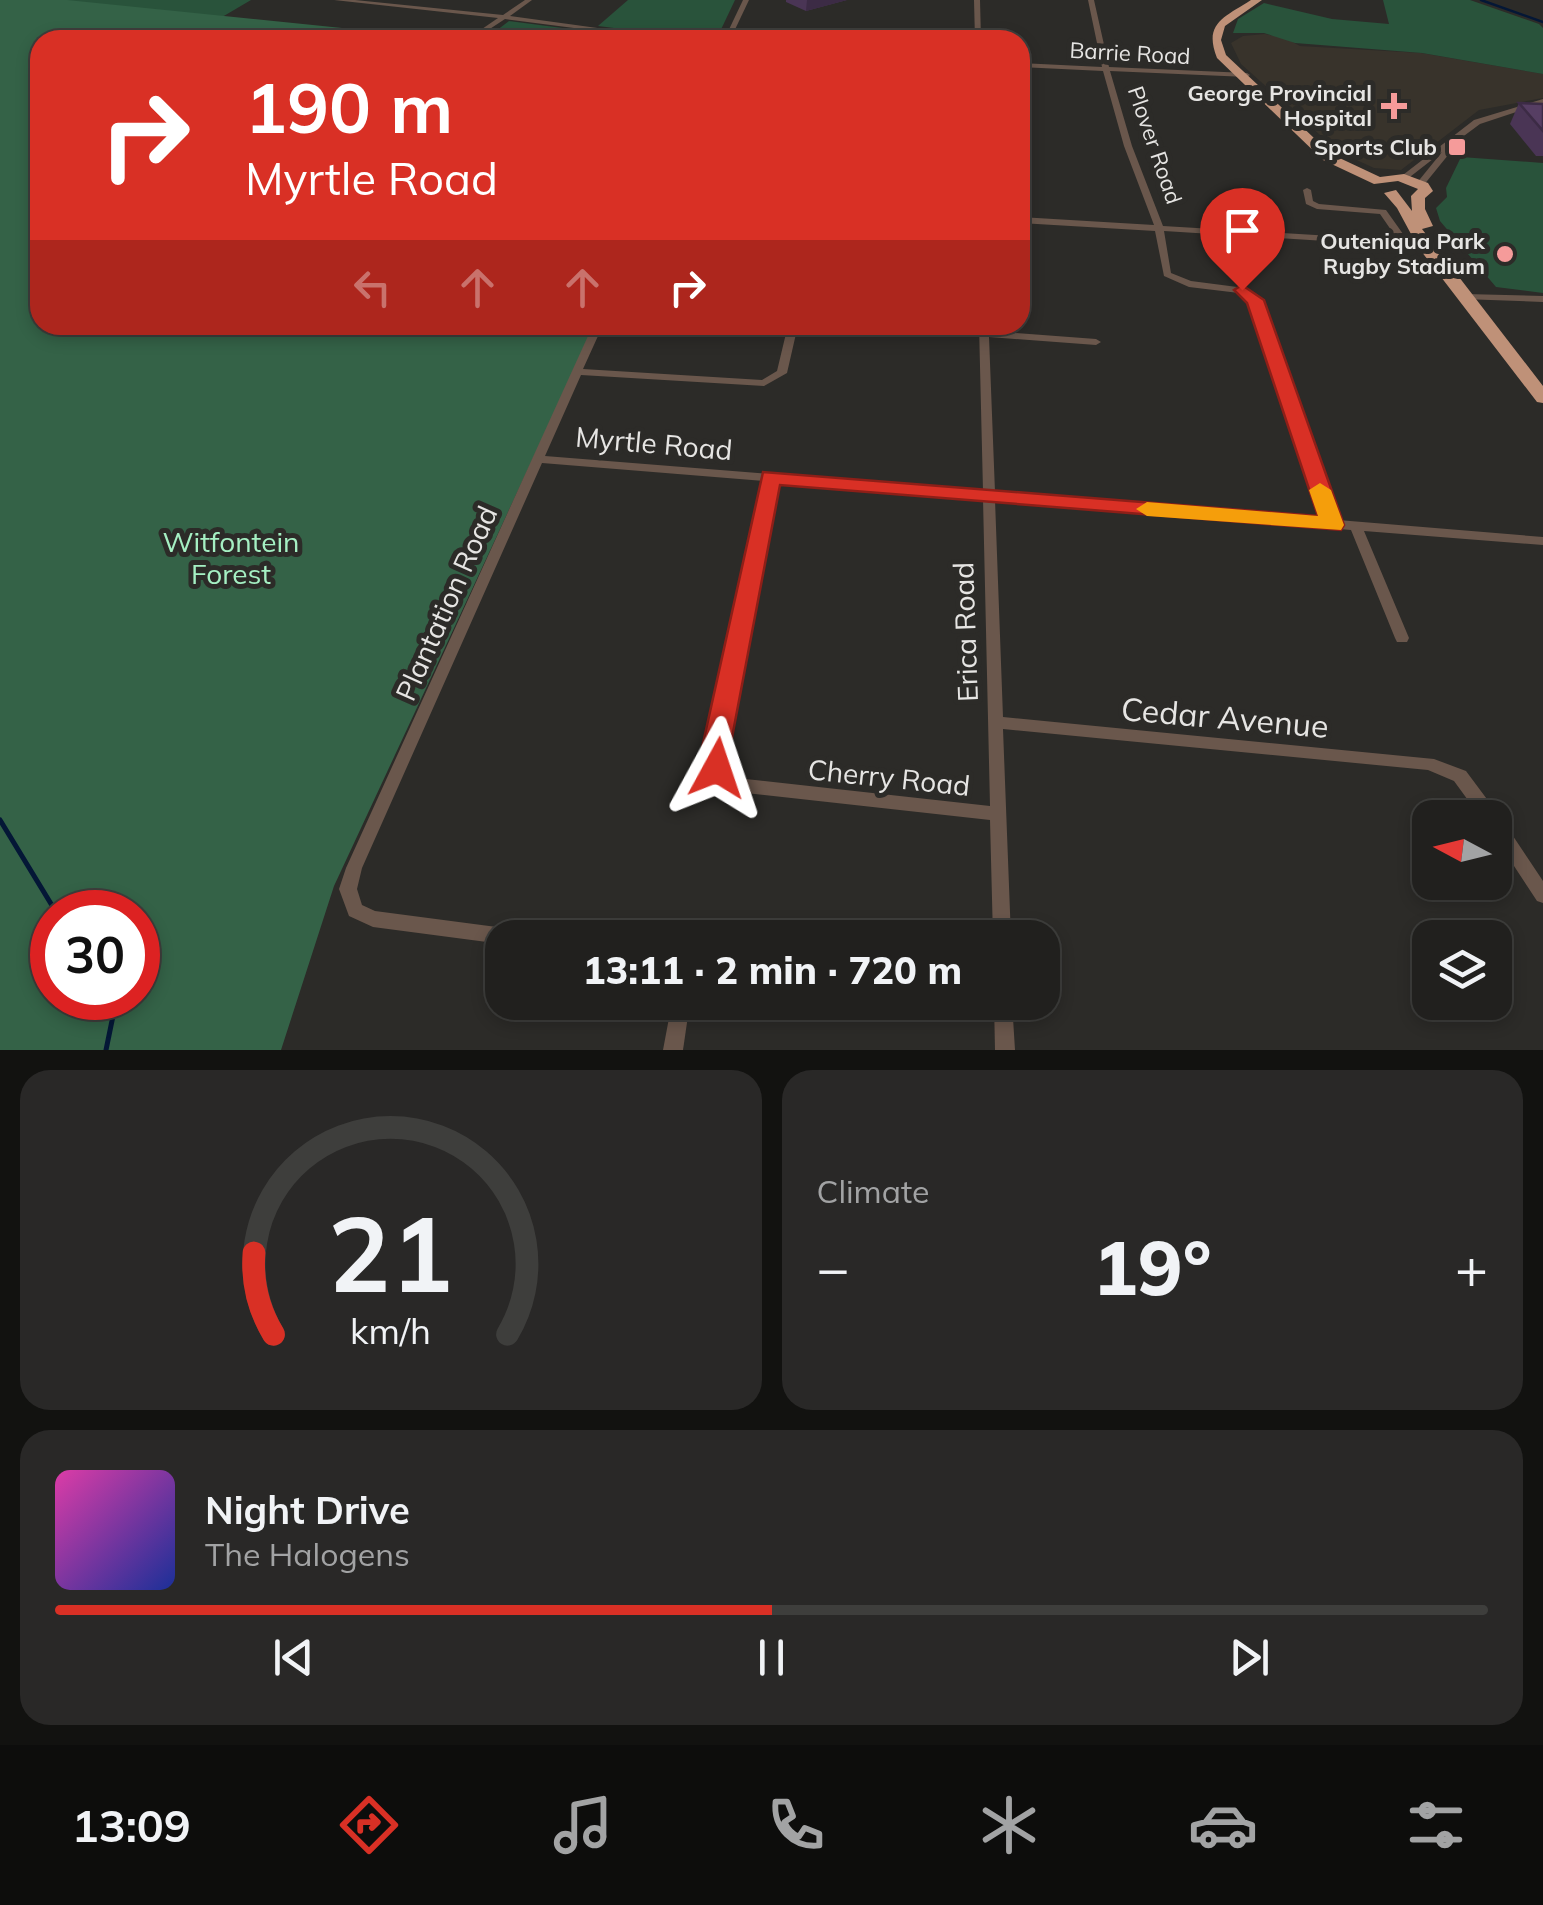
<!DOCTYPE html>
<html lang="en">
<head>
<meta charset="utf-8">
<style>
	body { margin:0; font-family:Mulish,sans-serif; background:#292827; color:#f1f3f6; height:100vh; display:flex; flex-direction:column; font-size:38px; white-space:nowrap }
	* { box-sizing:border-box; margin:0 }
	p { font-size:32px; color:#a2a3a4 }
	.icon { flex:none; width:55px; height:55px; fill:none; stroke:currentColor; stroke-width:2; stroke-linecap:round; stroke-linejoin:round }
	.map { position:relative; height:1050px; overflow:hidden }
	.side { display:flex; flex-direction:column; gap:20px; padding:20px; background:#121210; flex:1 }
	.side>* { flex:none }
	.guide { position:absolute; left:30px; top:30px; width:1000px; height:305px; border-radius:30px; box-shadow:0 5px 15px #0003,0 0 0 2px #3e3e3c; background:#d93025; color:#fff; overflow:hidden }
	.needle { width:65px; rotate:277deg }
	.controls { position:absolute; left:1412px; top:800px; display:grid; gap:20px }
	.controls a { display:grid; place-items:center; width:100px; height:100px; border-radius:20px; background:#21201e; box-shadow:0 5px 15px #0003,0 0 0 2px #3e3e3c; font-size:50px }
	.speed { position:absolute; left:30px; top:890px; display:flex; gap:20px; font-size:50px; font-weight:700; text-align:center }
	.speed>* { display:grid; place-content:center; width:130px; height:130px; border-radius:50%; background:#21201e; box-shadow:0 5px 15px #0003,0 0 0 2px #3e3e3c; line-height:1 }
	.speed .limit { border:15px solid #d22; background:#fff; color:#111 }
	.pin { position:absolute; display:grid; place-items:center; width:85px; height:85px; color:#fff; margin:-102px -42px; border-radius:50% 50% 50% 0; rotate:-45deg; box-shadow:0 0 10px #0007 }
	.pin .icon { rotate:45deg }
	.me { position:absolute; width:110px; margin:-55px; rotate:5deg; stroke-linejoin:round; filter:drop-shadow(0 0 8px #0008) }
	.turn { display:flex; align-items:center; gap:35px; height:210px; padding:0 50px; font-size:45px }
	.turn .icon { width:130px; height:130px; stroke-width:2.5 }
	.turn b { display:block; font-size:70px; line-height:85px }
	.lanes { display:flex; align-items:center; height:95px; padding:0 50px; background:#0003; justify-content:center; gap:50px; direction:ltr }
	.lanes .off { opacity:.35 }
	.big { font-size:75px; font-weight:800; line-height:1.1 }
	.side .tile { flex:1; display:flex; flex-direction:column; justify-content:center; gap:15px; min-width:0; padding:0 35px; border-radius:30px; background:#292827 }
	.side .dial { align-items:center; gap:0 }
	.dial svg { height:260px; overflow:visible; fill:none; stroke:#3e3e3c; stroke-width:7; stroke-linecap:round; text-anchor:middle }
	.dial text { fill:#f1f3f6; stroke:none }
	.song { display:flex; align-items:center; gap:30px }
	.cover { width:120px; height:120px; border-radius:15px; background:linear-gradient(135deg,hsl(320 70% 55%),hsl(230 70% 35%)) }
	.played { height:10px; border-radius:5px; background:linear-gradient(90deg,#d93025 50%,#3e3e3c 50%) }
	.keys { display:flex; justify-content:space-around; direction:ltr }
	.heat { display:flex; justify-content:space-between; align-items:center; font-size:55px; direction:ltr }
	.side .tiles { flex:1; display:grid; gap:20px; grid-template-columns:1fr 1fr }
	.tile:last-child { grid-column:span 2 }
	.trip { position:absolute; left:485px; top:920px; width:575px; height:100px; border-radius:30px; background:#21201e; box-shadow:0 5px 15px #0003,0 0 0 2px #3e3e3c; font-weight:800; line-height:100px; text-align:center }
	.menu { display:flex; height:160px; justify-content:space-around; align-items:center; background:#0d0d0c; color:#a2a3a4 }
	.menu .icon { width:70px; height:70px }
	.menu .on { color:#d93025 }
	.menu b { font-size:45px; color:#f1f3f6 }
	.map>svg:first-child { display:block }
	.built { fill:#38332b }
	.green { fill:#29533b }
	.forest { fill:#346247; fill-rule:evenodd }
	.lines { fill:none; stroke-linecap:round; stroke-linejoin:round }
	.stream-far1 { stroke:#041736; stroke-width:2.5 }
	.stream { stroke:#041736; stroke-width:5 }
	.minor { fill:#6a574c; fill-rule:evenodd }
	.highway { fill:#bf9178; fill-rule:evenodd }
	.wall { fill:#4a3555 }
	.shaded-wall { fill:#3c2b45 }
	.building { fill:#563e63; stroke:#3c2b45; stroke-width:2.5 }
	.route { fill:#d93025; stroke:#8d1f18; stroke-width:2.5 }
	.slow { fill:#f59e0b }
	.poi-dot { fill:#f59b9a; stroke:#2c2b28; stroke-width:4 }
	.labels { text-anchor:middle; dominant-baseline:central; stroke-width:10; stroke-linejoin:round; paint-order:stroke }
	.far-street-label { font-size:22px; fill:#e6e5e3; stroke:#2c2b28 }
	.far-poi-label { font-size:22px; font-weight:bold; fill:#e6e5e3; stroke:#2c2b28; text-anchor:end }
	.street-label { font-size:28px; fill:#e6e5e3; stroke:#2c2b28 }
	.park-label { font-size:28px; fill:#a5f0c3; stroke:#2c2b28 }
	.near-street-label { font-size:32px; fill:#e6e5e3; stroke:#2c2b28 }
</style>
</head>
<body>
<div class="map">
<svg width="1543" height="1050" viewBox="0 0 1543 1050">
	<rect width="100%" height="100%" fill="#2c2b28"/>
	<polygon class="built" points="1265,34 1285,38 1300,46 1421,53 1543,74 1543,98 1479,110 1401,170 1374,168 1339,152 1241,64 1231,43 1243,36"/>
	<g class="green">
		<polygon points="59,0 251,0 217,20 211,40"/>
		<polygon points="628,0 735,0 716,40 709,40 598,26"/>
		<polygon points="1383,0 1470,0 1539,24 1543,28 1543,74 1422,53 1295,43 1264,33 1233,33 1238,19 1264,3 1332,19 1389,24"/>
		<polygon points="509,21 654,40 484,40"/>
		<polygon points="1461,157 1543,163 1543,293 1496,287 1440,221 1436,208 1447,197 1446,188"/>
	</g>
	<path class="forest" d="M0,0H67L391,33L381,40H40V325H595L334,886L281,1050H0ZM52,912H138V998H52Z"/>
	<g class="lines">
		<polyline class="stream-far1" points="1481,0 1543,22"/>
		<g class="stream">
			<polyline points="0,820 56,912"/>
			<polyline points="106,998 114,1011 106,1050"/>
		</g>
		<g class="minor">
			<polygon points="334,0 355,0 503,15 525,0 532,0 510,16 685,40 667,40 505,19 473,40 466,40 498,18"/>
			<polygon points="743,0 749,0 730,40 724,40"/>
			<polygon points="974,0 980,0 981,40 975,40"/>
			<path d="M1088,0H1094L1109,67L1247,73L1250,75L1247,77L1110,71L1132,146L1163,226L1398,240L1380,214L1317,209L1306,204L1303,190L1307,188L1311,190L1313,201L1319,204L1386,210L1408,241L1437,242L1442,245L1437,248L1164,231L1171,273L1191,281L1245,288L1260,300L1338,520L1543,537V545L1364,531L1409,638L1407,642H1397L1395,638L1351,530L995,500L1003,717L1434,759L1466,771L1501,818L1543,881V903L1537,901L1495,837V818H1481L1454,781L1428,770L1003,729L1011,938H993L990,820L746,793C716,786 710,778 708,748L764,481L542,463L362,868L357,889L362,905L375,911L520,930L526,932L529,938H502V944L373,927L349,916L339,889L346,868L593,325H603L583,369L762,380L777,371L788,325H798L787,373L764,386L581,375L545,456L983,491L979,325H989V331L1096,339L1101,342L1096,345L989,337L995,492L1325,519L1251,301L1239,293L1189,287L1164,276L1155,231L1020,223V217L1154,225L1124,146L1103,71L1020,67V63L1102,67ZM776,482L983,499L990,806L746,779L736,777L725,766L724,748Z"/>
			<polygon points="1543,99 1543,103 1480,124 1449,147 1453,149 1423,186 1416,184 1442,152 1406,180 1399,178 1474,120"/>
			<polygon points="1465,294 1543,296 1543,302 1462,299 1460,297"/>
			<polygon points="672,1002 690,1002 683,1050 663,1050"/>
			<polygon points="994,1002 1012,1002 1015,1050 995,1050"/>
		</g>
		<path class="highway" d="M1251,0H1262L1225,26L1221,40L1226,55L1331,154L1380,177L1404,174L1428,183L1433,191L1425,198V209L1433,226L1422,229L1543,386V403L1537,402L1418,247L1397,208L1384,193L1396,190L1412,211L1411,196L1418,189L1398,181L1374,184L1323,160L1217,58C1203,23 1225,17 1251,0Z"/>
	</g>
	<g class="wall">
		<polygon points="786,0 847,0 806,11 786,2"/>
		<polygon points="1519,103 1543,104 1543,156 1536,156 1510,124"/>
		<polygon points="1020,162 1026,179 1024,190 1020,190"/>
	</g>
	<polygon class="shaded-wall" points="807,0 847,0 806,11"/>
	<g class="building">
		<polygon points="1519,103 1543,104 1543,131"/>
		<polygon points="1020,162 1024,162 1026,179 1020,178"/>
	</g>
	<polygon class="route" points="1242,285 1264,300 1344,525 1341,530 780,485 730,748 731,768 727,777 717,780 707,777 702,748 763,472 1318,516 1247,303 1234,290"/>
	<polygon class="slow" points="1320,483 1331,490 1344,525 1341,530 1147,516 1136,509 1147,502 1318,516 1309,490"/>
	<g class="poi-dot">
		<path d="M1389 91h10v10h10v10h-10v10h-10v-10h-10v-10h10z"/>
		<rect x="1447" y="137" width="20" height="20" rx="5"/>
		<circle cx="1505" cy="254" r="10"/>
	</g>
	<g class="labels">
		<g class="far-street-label">
			<text transform="translate(1130 53) rotate(3)">Barrie Road</text>
			<text transform="translate(1155 145) rotate(71)">Plover Road</text>
		</g>
		<g class="far-poi-label">
			<text x="1372" y="93">George Provincial<tspan x="1372" dy="25">Hospital</tspan></text>
			<text x="1437" y="147">Sports Club</text>
			<text x="1485" y="241">Outeniqua Park<tspan x="1485" dy="25">Rugby Stadium</tspan></text>
		</g>
		<g class="street-label">
			<text transform="translate(654 443) rotate(5)">Myrtle Road</text>
			<text transform="translate(446 603) rotate(-66)">Plantation Road</text>
			<text transform="translate(965 632) rotate(-92)">Erica Road</text>
			<text transform="translate(889 777) rotate(6)">Cherry Road</text>
		</g>
		<g class="park-label">
			<text x="231" y="541">Witfontein<tspan x="231" dy="32">Forest</tspan></text>
		</g>
		<g class="near-street-label">
			<text transform="translate(1225 717) rotate(5)">Cedar Avenue</text>
		</g>
	</g>
</svg>
<div class="controls">
<a><svg class="needle" viewBox="-14 -14 28 28"><path d="M0-13l5 13h-10z" fill="#e53935"/><path d="M0 13l5-13h-10z" fill="#a2a3a4"/></svg></a>
<a><svg class="icon" aria-label="layers" viewBox="0 0 24 24"><path d="M12 4l9 5-9 5-9-5zM3 14l9 5 9-5"/></svg></a>
</div>
<div class="speed"><div class="limit">30</div></div>
<div class="pin" style="left:1242px;top:290px;background:#d93025"><svg class="icon" aria-label="arrive" viewBox="0 0 24 24"><path d="M6 21V4h12l-3 4 3 4H6"/></svg></div>
<svg class="me" style="left:717px;top:768px" viewBox="-20 -20 40 40"><path d="M0-17L14 15 0 8-14 15z" fill="#d93025" stroke="#fff" stroke-width="4"/></svg>
<div class="trip">13:11 · 2 min · 720 m</div>
<div class="guide">
<div class="turn"><svg class="icon" aria-label="right" viewBox="0 0 24 24"><path d="M7 20v-9h11M14 6l5 5-5 5"/></svg><div><b>190 m</b>Myrtle Road</div></div>
<div class="lanes"><svg class="icon off" aria-label="left" viewBox="0 0 24 24"><path d="M17 20v-9H6M10 6l-5 5 5 5"/></svg><svg class="icon off" aria-label="ahead" viewBox="0 0 24 24"><path d="M12 20V5M6 11l6-6 6 6"/></svg><svg class="icon off" aria-label="ahead" viewBox="0 0 24 24"><path d="M12 20V5M6 11l6-6 6 6"/></svg><svg class="icon" aria-label="right" viewBox="0 0 24 24"><path d="M7 20v-9h11M14 6l5 5-5 5"/></svg></div>
</div>
</div>
<section class="side">
<div class="tiles">
<div class="tile dial"><svg viewBox="0 0 100 80">
<path d="M14 69A42 42 0 1 1 86 69"/>
<path d="M14 69A42 42 0 0 1 8 44" stroke="#d93025"/>
<text x="50" y="56" font-size="32" font-weight="700">21</text>
<text x="50" y="72" font-size="11">km/h</text>
</svg></div>
<div class="tile"><p>Climate</p>
<div class="heat"><a>−</a><b class="big">19°</b><a>+</a></div>
</div>
<div class="tile">
<div class="song"><i class="cover"></i><div><b>Night Drive</b><p>The Halogens</p></div></div>
<div class="played"></div>
<div class="keys"><svg class="icon" aria-label="previous" viewBox="0 0 24 24"><path d="M18 5L8 12l10 7zM5 5v14"/></svg><svg class="icon" aria-label="pause" viewBox="0 0 24 24"><path d="M8 5v14M16 5v14"/></svg><svg class="icon" aria-label="next" viewBox="0 0 24 24"><path d="M6 5l10 7-10 7zM19 5v14"/></svg></div>
</div>
</div>
</section>
<nav class="menu">
<b>13:09</b>
<svg class="icon on" aria-label="directions" viewBox="0 0 24 24"><path d="M12 3l9 9-9 9-9-9zM9 14v-3h6M13 9l2 2-2 2"/></svg>
<svg class="icon" aria-label="music" viewBox="0 0 24 24"><path d="M9 18V5l10-2v13"/><circle cx="6" cy="18" r="3"/><circle cx="16" cy="16" r="3"/></svg>
<svg class="icon" aria-label="phone" viewBox="0 0 24 24"><path d="M5 4h4l2 5-3 2q2 4 5 5l2-3 5 2v4C11 20 4 13 5 4z"/></svg>
<svg class="icon" aria-label="climate" viewBox="0 0 24 24"><path d="M12 3v18M4 7l16 10M4 17L20 7"/></svg>
<svg class="icon" aria-label="car" viewBox="0 0 24 24"><path d="M5 17H2v-5l4-1 3-4h7l3 4 3 1v5h-3M9 17h6M6 11h13"/><circle cx="7" cy="17" r="2"/><circle cx="17" cy="17" r="2"/></svg>
<svg class="icon" aria-label="filters" viewBox="0 0 24 24"><path d="M4 7h16M4 17h16"/><circle cx="9" cy="7" r="2"/><circle cx="15" cy="17" r="2"/></svg>
</nav>
</body>
</html>
